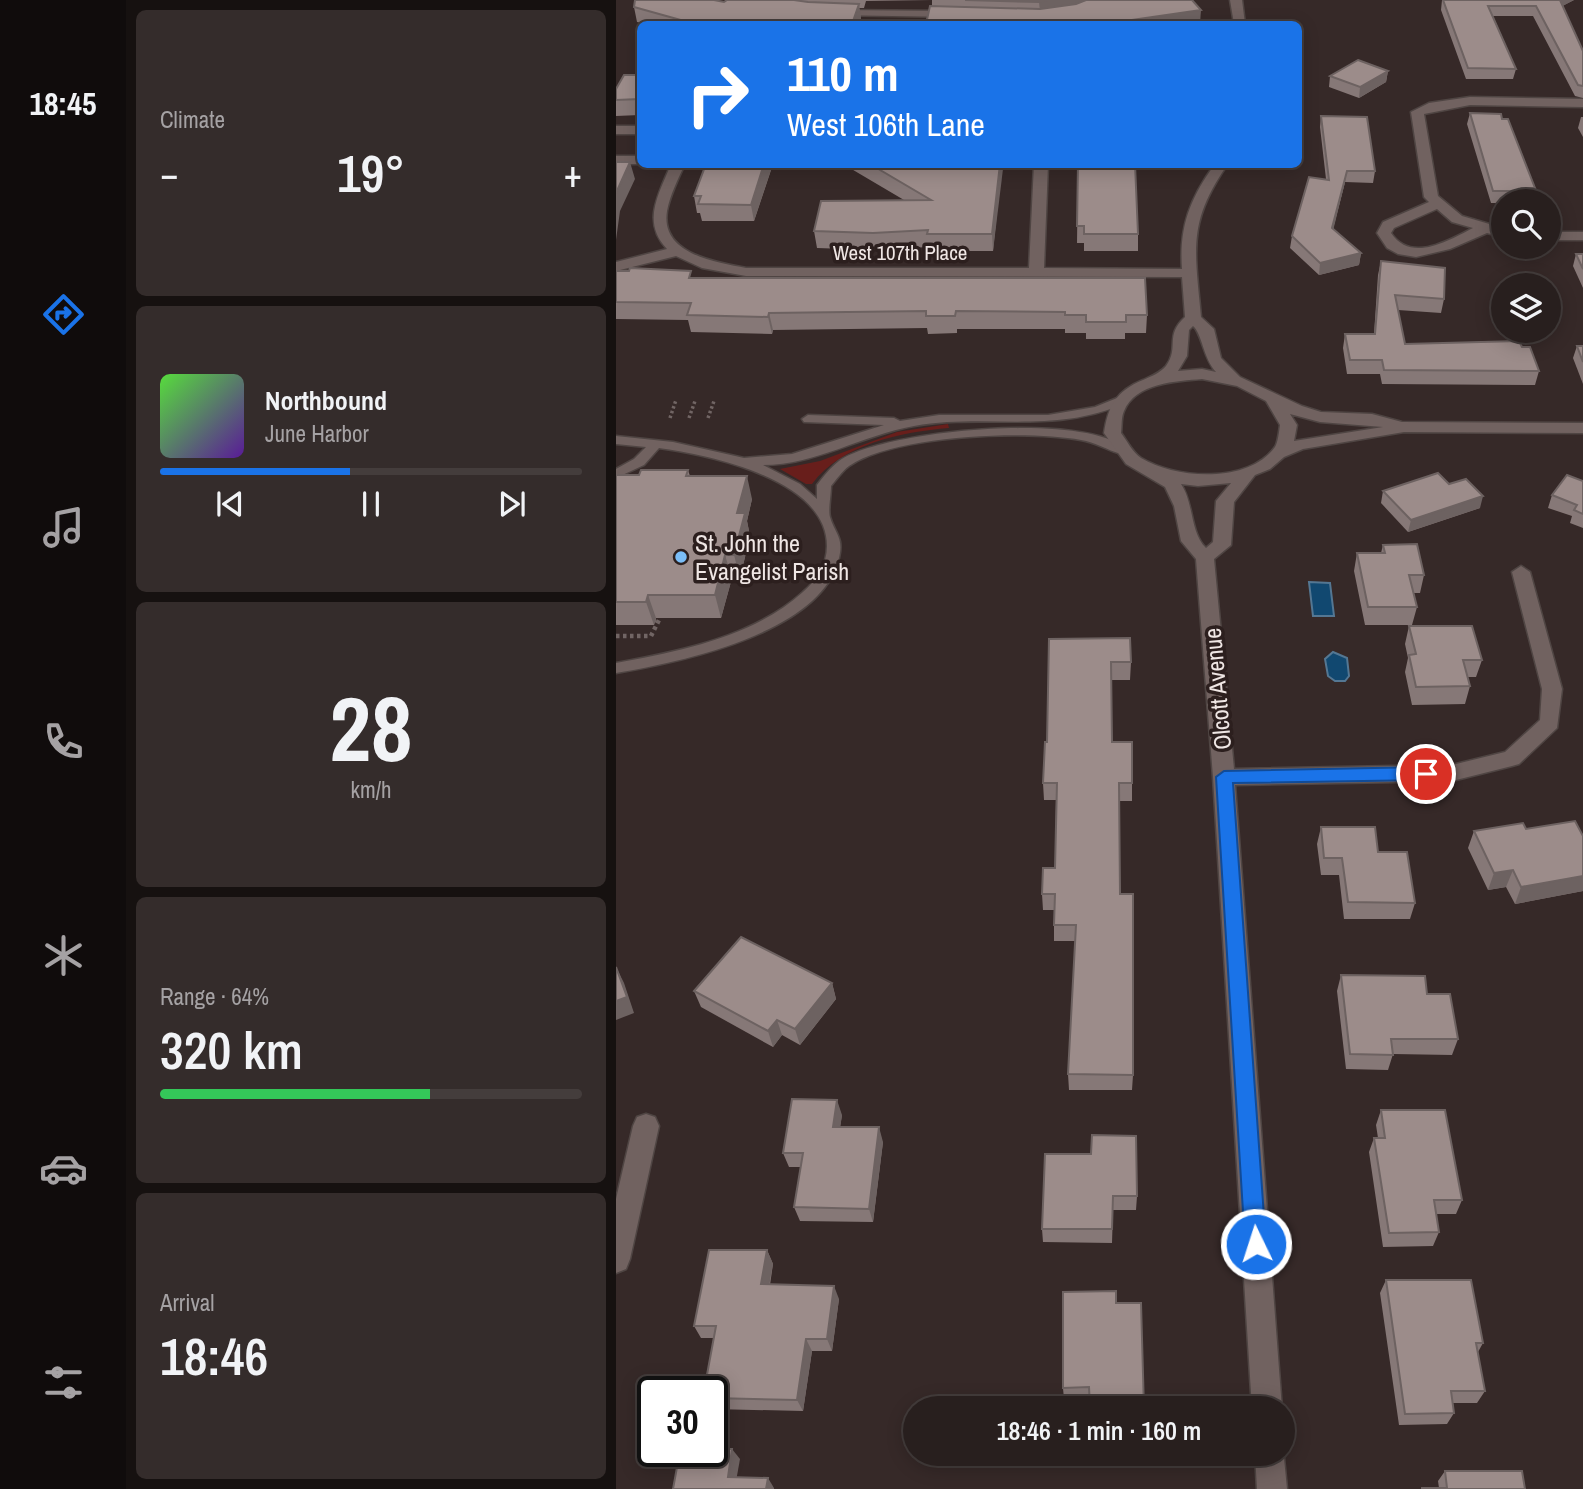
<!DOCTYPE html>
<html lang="en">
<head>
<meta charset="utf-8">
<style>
	body { margin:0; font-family:"Archivo Narrow",sans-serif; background:#342c2b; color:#f1f3f6; height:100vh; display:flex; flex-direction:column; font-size:26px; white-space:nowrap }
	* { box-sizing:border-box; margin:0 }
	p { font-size:23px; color:#a5a2a4 }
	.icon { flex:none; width:38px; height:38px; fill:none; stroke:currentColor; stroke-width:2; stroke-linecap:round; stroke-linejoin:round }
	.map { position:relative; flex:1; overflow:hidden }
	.sheet { display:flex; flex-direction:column; gap:10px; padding:10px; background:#161110; width:490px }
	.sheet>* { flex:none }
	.guide { position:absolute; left:21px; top:21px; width:665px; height:147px; border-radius:10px; box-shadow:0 4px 18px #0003,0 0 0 2px #443d3c; background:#1a73e8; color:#fff; overflow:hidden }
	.buttons { position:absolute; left:875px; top:189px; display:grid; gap:14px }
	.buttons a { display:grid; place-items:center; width:70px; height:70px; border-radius:50%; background:#281f1e; box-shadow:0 4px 18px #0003,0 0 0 2px #443d3c; font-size:35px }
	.speed { position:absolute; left:21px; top:1376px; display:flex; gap:14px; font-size:35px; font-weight:700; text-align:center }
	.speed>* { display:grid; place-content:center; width:91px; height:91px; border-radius:50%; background:#281f1e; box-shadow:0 4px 18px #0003,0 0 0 2px #443d3c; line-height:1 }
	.speed .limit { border:4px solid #111; border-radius:10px; background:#fff; color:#111 }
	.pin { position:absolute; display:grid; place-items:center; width:60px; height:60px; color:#fff; margin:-30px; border:4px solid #fff; border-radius:50%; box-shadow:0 2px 7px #0007 }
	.me { position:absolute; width:77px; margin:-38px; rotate:356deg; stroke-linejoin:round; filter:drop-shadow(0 0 5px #0008) }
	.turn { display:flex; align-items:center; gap:24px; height:147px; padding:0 35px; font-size:32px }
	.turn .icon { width:91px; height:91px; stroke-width:2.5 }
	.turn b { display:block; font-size:49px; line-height:60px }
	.big { font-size:52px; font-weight:600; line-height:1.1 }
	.sheet .card { flex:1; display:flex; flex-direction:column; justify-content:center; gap:10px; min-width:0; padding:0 24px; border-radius:10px; background:#342c2b }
	.sheet .dial { align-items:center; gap:0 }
	.dial b { font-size:91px; line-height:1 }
	.song { display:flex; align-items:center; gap:21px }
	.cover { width:84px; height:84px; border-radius:10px; background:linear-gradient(135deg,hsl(110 70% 55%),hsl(270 70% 35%)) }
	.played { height:7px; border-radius:4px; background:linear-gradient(90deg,#1a73e8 45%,#443d3c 45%) }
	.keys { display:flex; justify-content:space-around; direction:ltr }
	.heat { display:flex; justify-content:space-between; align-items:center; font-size:38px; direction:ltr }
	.charge { height:10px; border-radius:5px; background:linear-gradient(90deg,#34c759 64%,#443d3c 0) }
	.trip { position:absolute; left:287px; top:1396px; width:392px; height:70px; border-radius:35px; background:#281f1e; box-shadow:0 4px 18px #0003,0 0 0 2px #443d3c; font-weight:600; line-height:70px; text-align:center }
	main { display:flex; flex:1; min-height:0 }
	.menu { display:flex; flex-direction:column; width:126px; justify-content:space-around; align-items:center; background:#100c0c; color:#a5a2a4 }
	.menu .icon { width:49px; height:49px }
	.menu .selected { color:#1a73e8 }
	.menu b { font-size:32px; color:#f1f3f6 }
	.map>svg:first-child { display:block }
	.green { fill:#681e1b }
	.water { fill:#114870; stroke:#547793; stroke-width:2 }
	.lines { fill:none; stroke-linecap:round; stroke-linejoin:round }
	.lane-casing { stroke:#4f4543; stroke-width:3 }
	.street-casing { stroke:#4f4543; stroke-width:3 }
	.path-far1 { stroke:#716564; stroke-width:3.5; stroke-dasharray:2.5 2.5; stroke-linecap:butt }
	.path { stroke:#716564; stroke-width:4.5; stroke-dasharray:3.5 3.5; stroke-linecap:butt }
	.lane { fill:#716260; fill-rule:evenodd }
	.street { fill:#716260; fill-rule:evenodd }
	.wall { fill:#867877 }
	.shaded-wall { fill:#6d6261 }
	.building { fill:#9c8c8a; stroke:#6d6261; stroke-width:2 }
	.route { fill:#1a73e8; stroke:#114b97; stroke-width:2 }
	.poi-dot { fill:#7bbef8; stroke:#2c1f1e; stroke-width:2.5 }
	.labels { text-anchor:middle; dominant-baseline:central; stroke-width:7; stroke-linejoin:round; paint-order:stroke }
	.far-street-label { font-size:21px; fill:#efe6e4; stroke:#2c1f1e }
	.poi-label { font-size:24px; fill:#efe6e4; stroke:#2c1f1e; text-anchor:start }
	.street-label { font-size:24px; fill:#efe6e4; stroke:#2c1f1e }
</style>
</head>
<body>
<main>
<nav class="menu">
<b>18:45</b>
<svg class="icon selected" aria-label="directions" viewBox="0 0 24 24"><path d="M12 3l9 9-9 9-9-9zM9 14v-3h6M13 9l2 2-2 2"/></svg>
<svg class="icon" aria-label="music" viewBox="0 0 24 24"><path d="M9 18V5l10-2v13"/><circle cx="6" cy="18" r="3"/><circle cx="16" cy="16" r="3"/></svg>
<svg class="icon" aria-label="phone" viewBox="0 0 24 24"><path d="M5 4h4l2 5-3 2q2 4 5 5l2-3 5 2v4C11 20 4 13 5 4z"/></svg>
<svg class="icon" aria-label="climate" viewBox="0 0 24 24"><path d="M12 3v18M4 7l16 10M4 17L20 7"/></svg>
<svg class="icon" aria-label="car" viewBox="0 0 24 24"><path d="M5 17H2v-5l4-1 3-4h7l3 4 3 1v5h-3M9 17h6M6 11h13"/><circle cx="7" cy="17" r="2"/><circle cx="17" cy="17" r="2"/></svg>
<svg class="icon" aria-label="filters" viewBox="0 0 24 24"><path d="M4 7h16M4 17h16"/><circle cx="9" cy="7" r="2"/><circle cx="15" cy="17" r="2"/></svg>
</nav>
<section class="sheet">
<div class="card"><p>Climate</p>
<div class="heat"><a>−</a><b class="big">19°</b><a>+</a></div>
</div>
<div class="card">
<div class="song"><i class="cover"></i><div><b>Northbound</b><p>June Harbor</p></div></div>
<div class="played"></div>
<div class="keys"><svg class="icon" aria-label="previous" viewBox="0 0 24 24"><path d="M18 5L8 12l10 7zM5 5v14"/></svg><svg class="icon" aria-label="pause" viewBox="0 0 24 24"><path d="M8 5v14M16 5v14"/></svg><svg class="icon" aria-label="next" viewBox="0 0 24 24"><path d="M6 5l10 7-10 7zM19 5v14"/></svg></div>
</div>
<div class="card dial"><b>28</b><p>km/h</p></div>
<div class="card"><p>Range · 64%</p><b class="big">320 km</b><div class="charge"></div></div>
<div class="card"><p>Arrival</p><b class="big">18:46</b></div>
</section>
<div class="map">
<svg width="967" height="1489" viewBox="0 0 967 1489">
	<rect width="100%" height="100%" fill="#362928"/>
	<path class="green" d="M332,424L333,428C285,432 226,444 196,484H190L164,469L204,461L281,432Z"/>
	<g class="water">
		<polygon points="693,582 714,583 718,616 697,616"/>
		<polygon points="717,652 731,658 733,676 729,681 719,681 712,676 709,659"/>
	</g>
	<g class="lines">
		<defs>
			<path id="lane" d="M506,396L512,400L510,403C437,435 372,413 298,426C246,435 200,465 147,465L184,484L201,499V485C207,477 215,467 223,461C267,430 473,411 511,450L505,454C491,450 479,442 465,440C410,430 279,435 233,466C226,471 220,480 215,486C215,495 212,510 214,517C219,534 228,537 223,558C206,633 64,662 0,673V663C65,651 137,637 187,592C201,580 211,564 211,546C211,479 93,455 43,448L28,465L0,478V469L18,459L30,447L0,444V436L57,442L128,458L176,454L268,425L188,422L186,419L192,415L278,418L284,421L323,415H432L479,407Z"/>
			<g id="street">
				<polygon points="614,0 626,0 629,24 618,24"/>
				<polygon points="217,10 338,11 344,14 338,17 213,15 211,13"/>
				<path d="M854,97L967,99V107L854,105L808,114L822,196L846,216L887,228V237L871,233L834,249L800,257L782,254L771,248L761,233L767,222L813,202L808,197L795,112L813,103ZM821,209L836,222L857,228C832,241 795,263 775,233L778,228Z"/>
				<rect x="0" y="126" width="24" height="8"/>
				<rect x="0" y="156" width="24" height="8"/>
				<path d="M55,164H69C62,179 54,195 51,211C44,254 99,262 130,268H413L418,164H432L428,268L566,269C563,227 574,198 599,164H612C571,222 579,250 585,317L598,329L605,358L624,377L686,406L705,412L756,414L786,422L967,423V433L788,432L687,449L668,457L654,469L639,475L618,502L615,545L598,559L618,769L836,765L889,752L924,720L926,689L896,572L905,566L914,572L946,689L941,728L903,764L896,766L836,781L619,785L666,1409H636L597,777L580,559L565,541L558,506L549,487L510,464L488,433C492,406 500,391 527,380C536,376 544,373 550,366C564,347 548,336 569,317L566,277L130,276L86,268L60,256L0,271V262L51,249C25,222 43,194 55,164ZM577,326C586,333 587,358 600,372L586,369L562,371L571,356L573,330ZM586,379L621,386L650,401L664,425C663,432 662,442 659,447C632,484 560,479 525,458C517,453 511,441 505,433C506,426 505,417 508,411C519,383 561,381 586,379ZM674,414L704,422L767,427L678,441L681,425ZM615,483L600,501L597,542L590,548C574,533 578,503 565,484L582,486Z"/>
				<rect x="933" y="232" width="34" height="8"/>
				<polygon points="30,1114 39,1117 43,1126 14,1259 10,1269 0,1273 0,1199 17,1126 21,1117"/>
				<polygon points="667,1448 671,1489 641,1489 639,1454 667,1454"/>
			</g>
		</defs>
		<use href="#lane" class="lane-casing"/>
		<use href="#street" class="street-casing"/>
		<g class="path-far1">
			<polyline points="54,418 60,400"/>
			<polyline points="73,418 79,401"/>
			<polyline points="92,418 98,401"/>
		</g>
		<polyline class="path" points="0,636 35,636 43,620 39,620"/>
		<use href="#lane" class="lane"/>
		<use href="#street" class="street"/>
	</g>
	<g class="wall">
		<polygon points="111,0 576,0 584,24 316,6 316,0 250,1 248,8 243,8 245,19 243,24 30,24 21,22 18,7 108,2"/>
		<polygon points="826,0 958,0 946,6 967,51 967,98 959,96 917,16 877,16 900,69 897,79 850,79 825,10"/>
		<polygon points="772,71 770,82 743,98 713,87 714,76"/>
		<polygon points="24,75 24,115 0,116 0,89"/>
		<polygon points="854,113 886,119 919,188 916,199 906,199 905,201 887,201 887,203 875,203 851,124"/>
		<polygon points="705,116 759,171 757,183 729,182 717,229 745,253 743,265 703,275 674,248 676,236 710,179 704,127"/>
		<polygon points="965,117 967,117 967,137 962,128"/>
		<polygon points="90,164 157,164 138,221 86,221 84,213 81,213 78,196"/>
		<polygon points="227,164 386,164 377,251 313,251 312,247 259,250 201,248 198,231 288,200"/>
		<polygon points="462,164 541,164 539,168 519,165 522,234 522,251 468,251 468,243 461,243"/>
		<polygon points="960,254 967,254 967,288 957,266"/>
		<polygon points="765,261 828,299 825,313 782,310 789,344 906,347 923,371 919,385 766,384 764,374 731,374 727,348 729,334 758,334 762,275"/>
		<polygon points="0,271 531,315 530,333 509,333 509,339 470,339 470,333 449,333 449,329 341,329 341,333 312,334 311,328 157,330 156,334 75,332 72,320 0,319"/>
		<polygon points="961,346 967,346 967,384 957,358"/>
		<polygon points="72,470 74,476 136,499 131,521 134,536 124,578 116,578 105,618 40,618 38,625 0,625 0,475 23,475"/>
		<polygon points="967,481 967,528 954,523 956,516 932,508 936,495"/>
		<polygon points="833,484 864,508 792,532 765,503 767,491"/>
		<polygon points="767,545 808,575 804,593 797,593 801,607 796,625 749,625 738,571 741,553 765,553"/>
		<polygon points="793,626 866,660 860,677 851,677 854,686 849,704 796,705 789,672 792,658 789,644"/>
		<polygon points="433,639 515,662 514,680 495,680 496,742 516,742 516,801 503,801 504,894 517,1075 516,1090 453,1090 452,1074 459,941 438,941 438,910 427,910 426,894 439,868 440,800 428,800 427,783 431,742"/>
		<polygon points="705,827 762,852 799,903 794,919 728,919 723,875 705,875 701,844"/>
		<polygon points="910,829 967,836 967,891 899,904 890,887 872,890 852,848 858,831"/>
		<polygon points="725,975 811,994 842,1039 836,1055 777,1054 772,1070 730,1069 721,991"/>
		<polygon points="216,983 220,999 184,1045 166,1035 157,1047 85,1007 78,991"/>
		<polygon points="765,1110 846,1200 840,1214 820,1214 823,1232 817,1246 767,1247 753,1152 758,1138 762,1138 760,1125"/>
		<polygon points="226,1115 224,1127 267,1142 257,1222 184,1221 178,1207 185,1167 173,1167 167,1153"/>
		<polygon points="429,1154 521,1196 520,1210 497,1210 496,1243 427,1242 426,1229"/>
		<polygon points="151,1250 157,1264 154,1285 223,1299 216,1351 196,1351 187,1411 96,1409 98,1338 85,1338 78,1326"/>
		<polygon points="770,1280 867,1343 862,1352 869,1391 861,1403 837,1403 838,1413 831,1424 783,1425 764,1293"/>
		<polygon points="500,1291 474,1399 448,1399 447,1388"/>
		<polygon points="829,1471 909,1489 805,1489 806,1488 823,1488 822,1481"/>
	</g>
	<g class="shaded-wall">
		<polygon points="432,0 469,0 469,2 424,12 423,2"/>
		<polygon points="943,0 958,0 941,9"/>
		<polygon points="243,4 245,19 243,24 236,24"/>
		<polygon points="585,10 584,24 515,24 515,20"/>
		<polygon points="772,71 770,82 743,98 744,87"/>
		<polygon points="14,162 19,179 4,211 0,240 0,193"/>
		<polygon points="148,164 157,164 138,221 135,205"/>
		<polygon points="384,164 386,164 387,169 377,251 376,234"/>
		<polygon points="731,171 729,182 715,239 716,228"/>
		<polygon points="745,253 743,265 703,275 704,263"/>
		<polygon points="153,313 157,330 156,334 152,317"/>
		<polygon points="131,476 136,499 131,521 134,536 124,578 118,555 121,513"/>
		<polygon points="867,496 864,508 792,532 795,520"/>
		<polygon points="109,555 116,578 105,618 99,595"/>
		<polygon points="32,595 40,618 38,625 30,602"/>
		<polygon points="897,870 890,887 872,890 878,873"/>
		<polygon points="967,876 967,891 899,904 905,887"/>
		<polygon points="0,967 8,983 18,1013 0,1020"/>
		<polygon points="216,983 220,999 184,1045 179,1029"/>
		<polygon points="161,1020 166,1035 157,1047 152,1031"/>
		<polygon points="221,1100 226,1115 222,1142 217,1127"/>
		<polygon points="263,1127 267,1142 257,1222 253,1209"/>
		<polygon points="151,1250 157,1264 151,1297 145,1284"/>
		<polygon points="218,1286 223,1299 216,1351 211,1339"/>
		<polygon points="190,1339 196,1351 187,1411 181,1400"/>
		<polygon points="116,1449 124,1459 119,1487 112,1477"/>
		<polygon points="152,1478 158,1488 158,1489 150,1489"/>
	</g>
	<g class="building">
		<polygon points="19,0 98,0 108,2 111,0 178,0 192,2 243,4 236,24 79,24 18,7"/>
		<polygon points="349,0 432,0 423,2"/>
		<polygon points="470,0 576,0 585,10 515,20 521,24 310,24 314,6 424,9 460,4"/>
		<polygon points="827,0 944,0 967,51 967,86 962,85 920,6 872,6 900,69 852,68"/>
		<polygon points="742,60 772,71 744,87 714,76"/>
		<polygon points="8,75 24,75 24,99 0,100 0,89"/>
		<polygon points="854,113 885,114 886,119 892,119 919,188 906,188 908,191 877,191"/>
		<polygon points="705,116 751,117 759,171 731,171 716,228 745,253 704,263 676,236 693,177 713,180"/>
		<polygon points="0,162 14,162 0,193"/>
		<polygon points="90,164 148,164 135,205 82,204 85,196 78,196"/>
		<polygon points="254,164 384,164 376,234 311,234 312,230 257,233 198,231 205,201 315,200"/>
		<polygon points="462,164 519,164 522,234 468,234 468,226 461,226"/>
		<polygon points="960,254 967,254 967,269"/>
		<polygon points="765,261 829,268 828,299 779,295 789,344 903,341 906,347 914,347 923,371 768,370 766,360 734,360 729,334 759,334"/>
		<polygon points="14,268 75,271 73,278 529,278 531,315 510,315 510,322 470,322 470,315 449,315 449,312 340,311 339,316 310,316 310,311 153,313 152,317 71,315 75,303 0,302 0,271 13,271"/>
		<polygon points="961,346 967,346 967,362"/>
		<polygon points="25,470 72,470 70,476 131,476 121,513 129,513 118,555 109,555 99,595 32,595 30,602 0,602 0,475 23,475"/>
		<polygon points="822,473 833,484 850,479 867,496 795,520 767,491"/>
		<polygon points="951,475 967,481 967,514 958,510 961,505 936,495"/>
		<polygon points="801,544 808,575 793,575 801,607 752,607 741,553 769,553 767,545"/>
		<polygon points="793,626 856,626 866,660 847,660 854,686 800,687 793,655 800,654"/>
		<polygon points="514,638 515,662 495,662 496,742 516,742 516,783 503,783 504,894 517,894 517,1075 452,1074 460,925 438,925 439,894 426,894 427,868 439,868 441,783 427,783 429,742 431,742 433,639"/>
		<polygon points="959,821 967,836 967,876 905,887 897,870 878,873 858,831 907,823 910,829"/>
		<polygon points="705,827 759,827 762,852 791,852 799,903 732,902 726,858 708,858"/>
		<polygon points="125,937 216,983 179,1029 161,1020 152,1031 78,991"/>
		<polygon points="0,967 11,997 0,1001"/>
		<polygon points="725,975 809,976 811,994 834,994 842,1039 775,1039 777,1055 734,1054"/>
		<polygon points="176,1099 221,1100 217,1127 263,1127 253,1209 178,1207 187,1153 167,1153"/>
		<polygon points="765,1110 829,1110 846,1200 818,1200 823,1232 773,1233 758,1138 769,1138"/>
		<polygon points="476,1135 520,1136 521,1196 497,1196 496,1229 426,1229 429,1154 475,1154"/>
		<polygon points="93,1250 151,1250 145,1284 218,1286 211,1339 190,1339 181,1400 96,1398 96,1391 88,1391 100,1326 78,1326"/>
		<polygon points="770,1280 855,1280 867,1343 860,1343 869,1391 835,1391 838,1413 789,1414"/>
		<polygon points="500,1291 500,1303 525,1303 528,1409 474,1409 473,1387 447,1388 447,1292"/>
		<polygon points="96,1449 116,1449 112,1477 152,1478 150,1489 57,1489 64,1451 96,1451"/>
		<polygon points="829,1471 906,1471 909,1489 806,1489 806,1488 831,1488"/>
	</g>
	<polygon class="route" points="810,767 818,774 810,780 617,783 650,1244 647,1251 640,1254 632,1251 629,1244 600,777 608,771"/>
	<circle class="poi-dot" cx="65" cy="557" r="7"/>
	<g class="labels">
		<g class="far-street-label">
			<text x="284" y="252">West 107th Place</text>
		</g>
		<g class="poi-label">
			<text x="79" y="543">St. John the<tspan x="79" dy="28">Evangelist Parish</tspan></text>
		</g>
		<g class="street-label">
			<text transform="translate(601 689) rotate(-95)">Olcott Avenue</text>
		</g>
	</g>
</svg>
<div class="buttons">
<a><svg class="icon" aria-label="search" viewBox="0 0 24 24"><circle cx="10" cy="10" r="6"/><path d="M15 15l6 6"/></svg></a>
<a><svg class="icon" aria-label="layers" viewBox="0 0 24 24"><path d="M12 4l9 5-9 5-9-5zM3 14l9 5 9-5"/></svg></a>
</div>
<div class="speed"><div class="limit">30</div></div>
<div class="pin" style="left:810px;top:774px;background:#d93025"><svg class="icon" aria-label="arrive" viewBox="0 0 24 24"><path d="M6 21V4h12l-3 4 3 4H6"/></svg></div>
<svg class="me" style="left:640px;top:1244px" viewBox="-20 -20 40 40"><circle r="17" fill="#1a73e8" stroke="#fff" stroke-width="3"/><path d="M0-11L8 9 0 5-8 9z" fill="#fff"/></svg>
<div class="trip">18:46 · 1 min · 160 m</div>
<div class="guide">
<div class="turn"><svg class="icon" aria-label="right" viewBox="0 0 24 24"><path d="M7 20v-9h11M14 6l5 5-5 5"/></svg><div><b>110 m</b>West 106th Lane</div></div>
</div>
</div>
</main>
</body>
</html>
